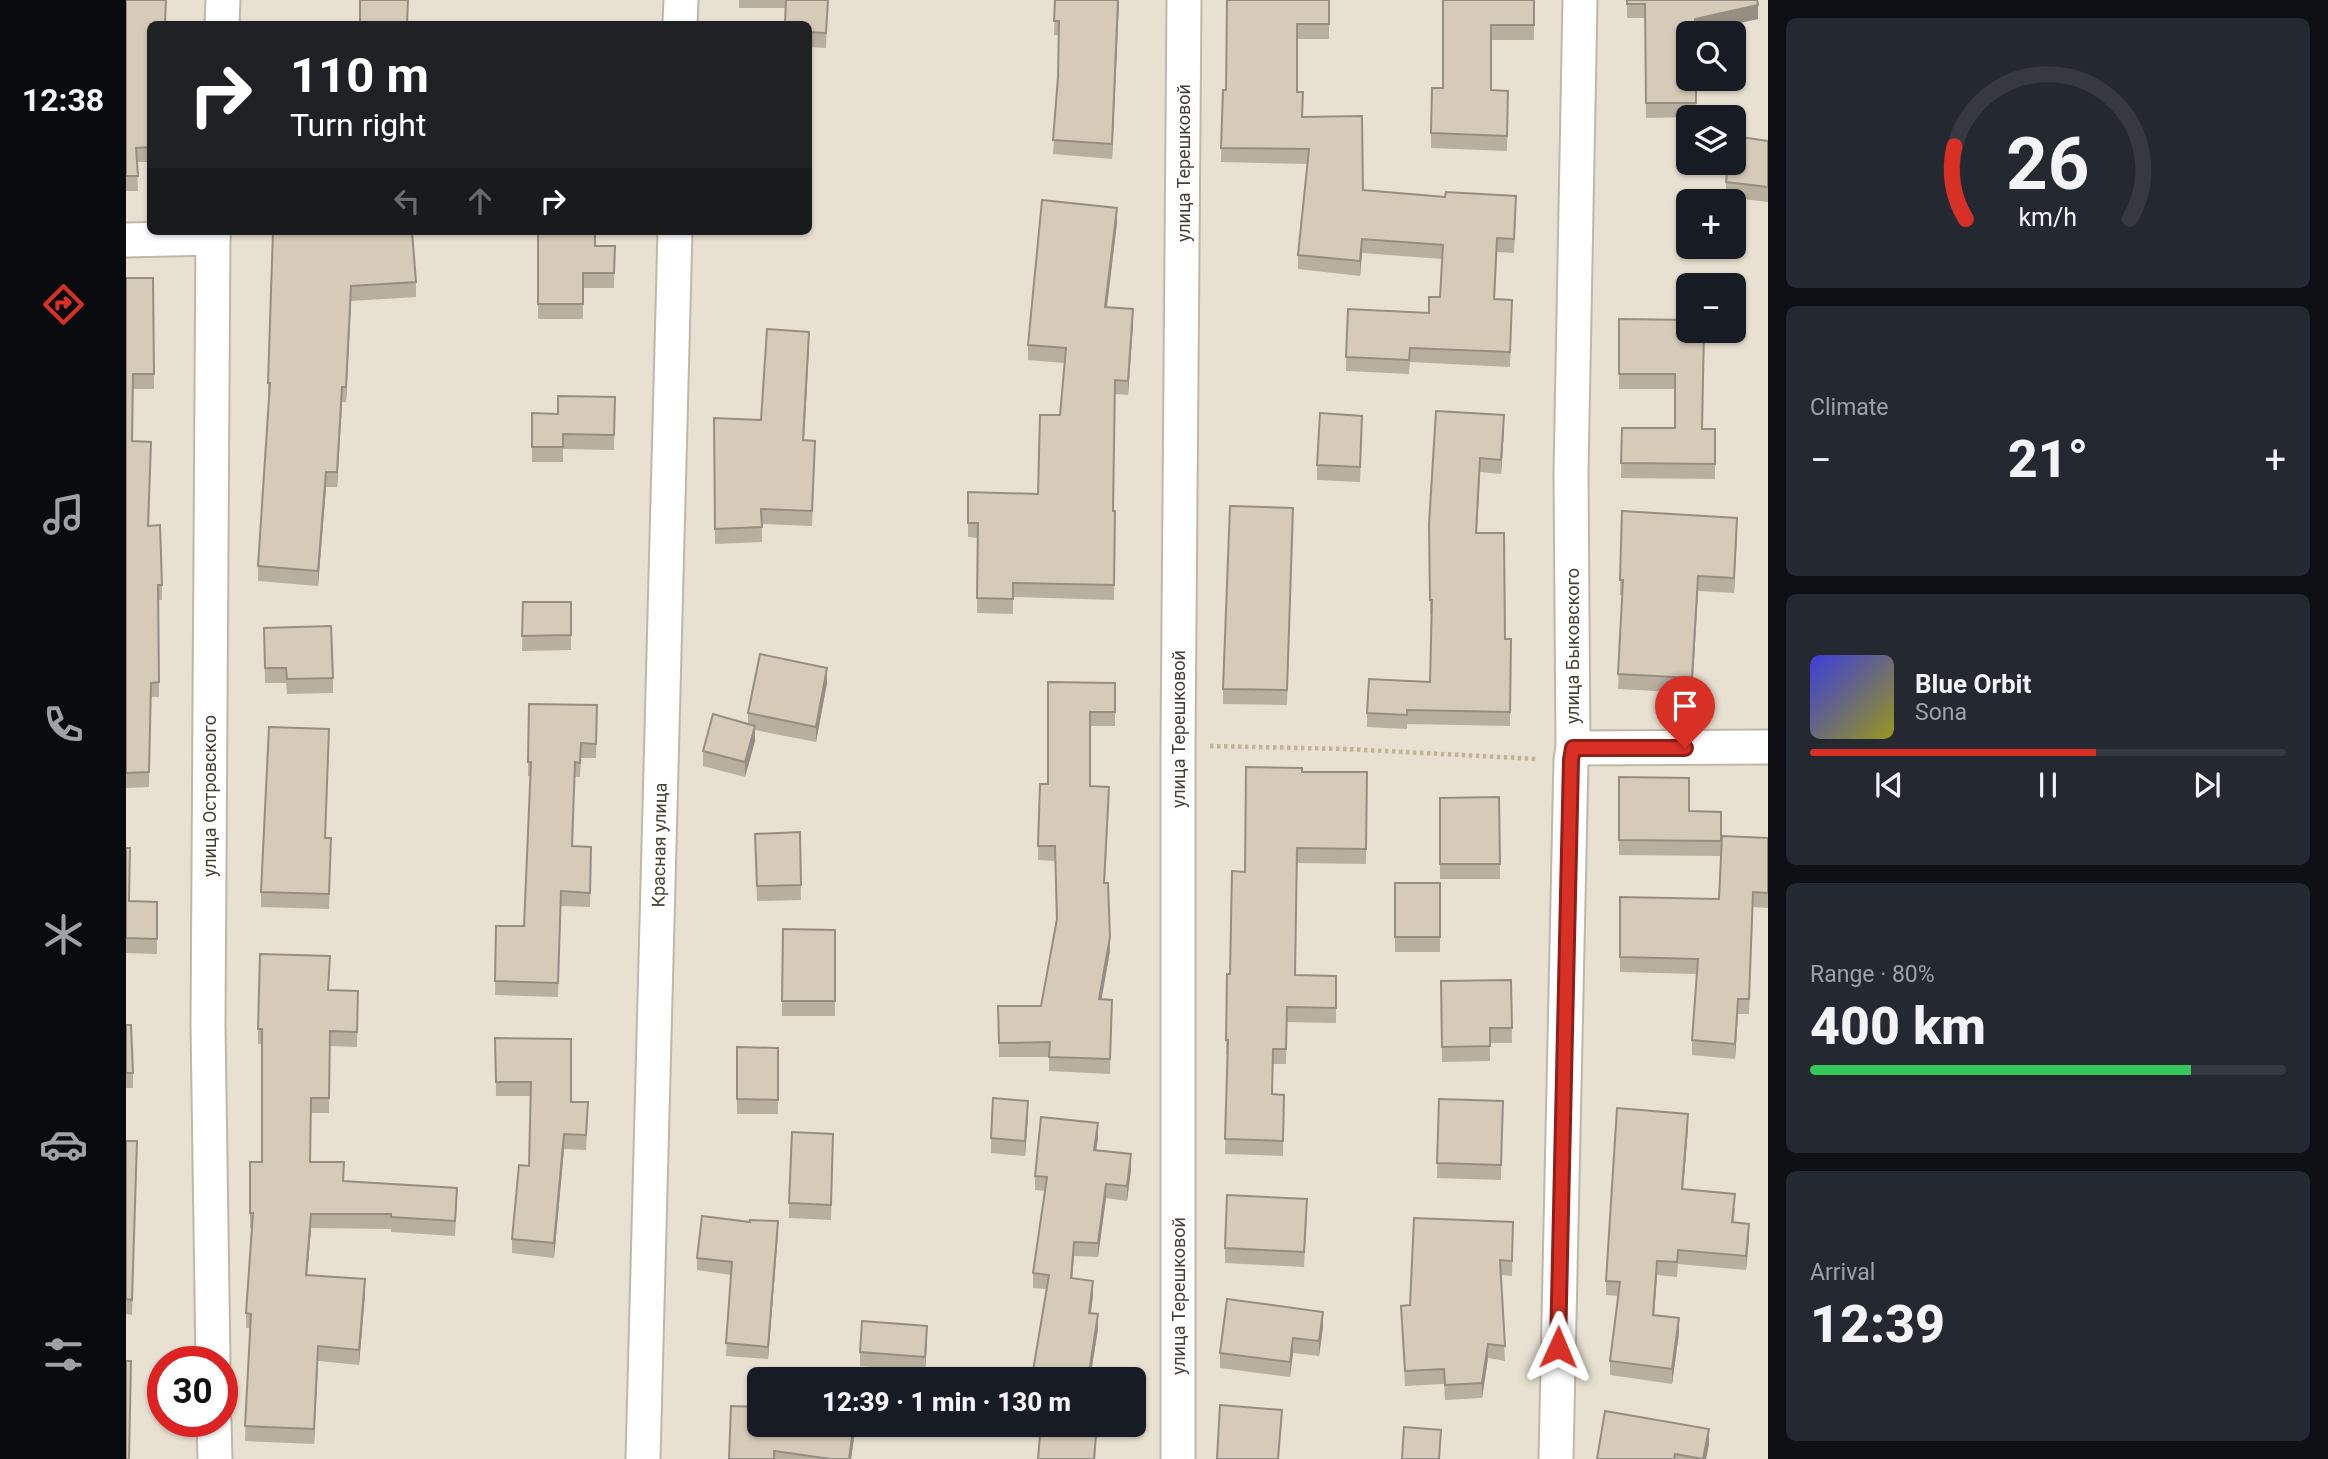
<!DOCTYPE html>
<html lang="en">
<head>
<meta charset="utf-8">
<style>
	body { margin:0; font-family:Roboto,sans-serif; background:#242831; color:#f1f3f6; height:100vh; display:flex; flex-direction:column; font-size:26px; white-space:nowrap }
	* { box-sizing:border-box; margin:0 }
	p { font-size:23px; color:#9ea1a6 }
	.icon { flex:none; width:38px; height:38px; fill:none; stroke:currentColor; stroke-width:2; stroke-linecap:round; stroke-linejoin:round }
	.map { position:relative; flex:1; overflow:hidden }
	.details { display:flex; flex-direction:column; gap:18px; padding:18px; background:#0d0f14; width:560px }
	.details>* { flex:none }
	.top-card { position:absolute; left:21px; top:21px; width:665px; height:214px; border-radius:10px; box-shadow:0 2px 5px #0004; background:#202124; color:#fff; overflow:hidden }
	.controls { position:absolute; left:1550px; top:21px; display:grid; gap:14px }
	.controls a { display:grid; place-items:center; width:70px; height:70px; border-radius:10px; background:#171b24; box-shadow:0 2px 5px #0004; font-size:35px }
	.speed { position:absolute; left:21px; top:1346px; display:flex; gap:14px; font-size:35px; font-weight:700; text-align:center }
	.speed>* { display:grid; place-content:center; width:91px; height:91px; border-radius:50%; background:#171b24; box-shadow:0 2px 5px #0004; line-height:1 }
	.speed .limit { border:10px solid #d22; background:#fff; color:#111 }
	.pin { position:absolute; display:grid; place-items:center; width:60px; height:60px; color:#fff; margin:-72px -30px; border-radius:50% 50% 50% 0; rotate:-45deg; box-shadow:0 0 7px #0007 }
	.pin .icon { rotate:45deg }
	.me { position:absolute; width:77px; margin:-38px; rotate:1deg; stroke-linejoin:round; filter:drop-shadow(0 0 5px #0008) }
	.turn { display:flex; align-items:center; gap:24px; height:147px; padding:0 28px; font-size:32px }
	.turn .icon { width:91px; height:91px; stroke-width:2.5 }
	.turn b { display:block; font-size:49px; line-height:60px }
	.lanes { display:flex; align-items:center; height:66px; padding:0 28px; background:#0003; justify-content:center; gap:35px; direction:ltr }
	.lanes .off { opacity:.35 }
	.big { font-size:52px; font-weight:800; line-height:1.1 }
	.details .widget { flex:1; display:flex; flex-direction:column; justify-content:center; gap:10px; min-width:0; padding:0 24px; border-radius:10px; background:#242831 }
	.details .dial { align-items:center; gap:0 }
	.dial svg { height:182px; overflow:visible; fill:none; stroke:#363941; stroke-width:7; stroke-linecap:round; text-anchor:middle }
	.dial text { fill:#f1f3f6; stroke:none }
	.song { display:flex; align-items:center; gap:21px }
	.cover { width:84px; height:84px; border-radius:10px; background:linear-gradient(135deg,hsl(240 70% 55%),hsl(60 70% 35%)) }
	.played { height:7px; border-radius:4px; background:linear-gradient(90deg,#d93025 60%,#363941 60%) }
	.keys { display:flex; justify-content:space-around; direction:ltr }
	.heat { display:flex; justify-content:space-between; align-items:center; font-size:38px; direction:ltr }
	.charge { height:10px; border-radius:5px; background:linear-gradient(90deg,#34c759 80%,#363941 0) }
	.trip { position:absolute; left:621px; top:1367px; width:399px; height:70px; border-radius:10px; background:#171b24; box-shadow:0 2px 5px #0004; font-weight:800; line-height:70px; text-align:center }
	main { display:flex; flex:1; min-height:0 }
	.dock { display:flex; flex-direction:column; width:126px; justify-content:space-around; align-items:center; background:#090b0e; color:#9ea1a6 }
	.dock .icon { width:49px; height:49px }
	.dock .selected { color:#d93025 }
	.dock b { font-size:32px; color:#f1f3f6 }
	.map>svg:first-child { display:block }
	.residential { fill:#e8e1d2; fill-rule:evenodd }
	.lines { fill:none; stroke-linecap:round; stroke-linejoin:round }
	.street-casing { stroke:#bfb7a7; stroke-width:37 }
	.path { stroke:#c2b397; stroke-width:4.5; stroke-dasharray:3.5 3.5; stroke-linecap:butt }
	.street { stroke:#fff; stroke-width:33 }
	.wall { fill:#b8af9f }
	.shaded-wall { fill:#968e82 }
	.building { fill:#d6cbb9; stroke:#968e82; stroke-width:2 }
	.route-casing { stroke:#8d1f18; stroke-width:18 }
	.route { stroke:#d93025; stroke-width:12 }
	.labels { text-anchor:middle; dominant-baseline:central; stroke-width:6; stroke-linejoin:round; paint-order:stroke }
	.street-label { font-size:18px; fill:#463f34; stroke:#fff }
</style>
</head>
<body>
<main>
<nav class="dock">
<b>12:38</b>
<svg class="icon selected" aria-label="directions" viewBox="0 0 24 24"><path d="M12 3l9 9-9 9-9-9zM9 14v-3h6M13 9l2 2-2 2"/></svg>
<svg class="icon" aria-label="music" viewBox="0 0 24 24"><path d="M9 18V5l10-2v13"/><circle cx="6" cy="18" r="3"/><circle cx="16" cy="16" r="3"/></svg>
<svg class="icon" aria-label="phone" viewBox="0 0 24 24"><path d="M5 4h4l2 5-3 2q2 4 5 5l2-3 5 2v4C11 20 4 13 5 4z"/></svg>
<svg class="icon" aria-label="climate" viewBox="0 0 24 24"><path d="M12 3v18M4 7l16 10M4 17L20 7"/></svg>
<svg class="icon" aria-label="car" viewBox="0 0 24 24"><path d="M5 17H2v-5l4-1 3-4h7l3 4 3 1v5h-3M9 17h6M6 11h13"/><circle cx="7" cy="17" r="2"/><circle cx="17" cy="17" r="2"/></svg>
<svg class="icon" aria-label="filters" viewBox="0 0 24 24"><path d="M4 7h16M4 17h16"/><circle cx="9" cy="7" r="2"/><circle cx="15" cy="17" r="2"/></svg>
</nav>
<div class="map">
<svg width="1642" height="1459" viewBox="0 0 1642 1459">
	<rect width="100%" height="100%" fill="#f3efe5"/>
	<path class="residential" d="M0,0H1642V1459H0ZM24,24H682V231H24ZM1563,33H1608V79H1563ZM1563,117H1608V163H1563ZM1563,201H1608V247H1563ZM1563,285H1608V331H1563ZM37,1362H96V1421H37ZM634,1379H1008V1424H634Z"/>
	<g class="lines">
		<defs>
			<g id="street">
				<polyline points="96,24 97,0"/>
				<polyline points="554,24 555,0"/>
				<polyline points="87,231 82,1025 87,1362"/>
				<polyline points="0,240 87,238"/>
				<polyline points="1447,748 1642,747"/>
				<polyline points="88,1421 89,1459"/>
				<polyline points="517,1459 549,231"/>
				<polyline points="1052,1459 1052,746 1058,0"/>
				<polyline points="1430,1459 1445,760 1447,748 1445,472 1454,0"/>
			</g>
		</defs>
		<use href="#street" class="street-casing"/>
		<polyline class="path" points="1084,746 1221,749 1411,759"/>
		<use href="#street" class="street"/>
	</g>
	<g class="wall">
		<polygon points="0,0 24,24 24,162 11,162 12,191 0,191"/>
		<polygon points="613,0 702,0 700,48 682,47 682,24 659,8 613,8"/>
		<polygon points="929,0 993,0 986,159 927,154 932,77 932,35 928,35"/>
		<polygon points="1101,0 1203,0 1203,39 1171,39 1171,92 1177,117 1237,190 1390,210 1388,253 1371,252 1369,299 1386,314 1384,367 1284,362 1283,374 1220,371 1220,357 1303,313 1314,297 1316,259 1236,253 1234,276 1172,269 1172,255 1181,164 1095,162 1097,90 1100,90"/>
		<polygon points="1317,0 1408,0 1408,40 1365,40 1365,90 1382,106 1381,151 1305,148 1305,133 1317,88"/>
		<polygon points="1501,0 1632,19 1569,32 1570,117 1520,118 1519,18 1501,18"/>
		<polygon points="1642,141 1642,202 1600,197 1600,182"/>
		<polygon points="991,223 981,307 1007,324 1002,395 989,394 987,511 989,525 988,600 887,597 887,614 851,613 852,538 842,537 842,492 912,494 934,415 938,363 902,360 902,345"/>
		<polygon points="147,231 290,282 290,297 225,301 220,402 216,402 211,487 200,487 192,586 132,581 132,566 143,398 142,398 142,383"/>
		<polygon points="412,231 469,246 489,246 488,288 457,288 457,319 412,319"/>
		<polygon points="0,278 27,278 28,389 7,389 6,441 25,457 23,526 36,585 36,600 32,600 33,697 25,697 23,787 0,788"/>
		<polygon points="1493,319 1563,320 1576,429 1589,429 1589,479 1495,478 1496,428 1549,428 1549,389 1493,389"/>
		<polygon points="683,347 678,440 689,456 686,526 636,524 636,542 589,544 588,418 635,420"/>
		<polygon points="489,397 488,450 437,449 437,462 406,462 406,413 432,414"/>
		<polygon points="1310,411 1378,430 1375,474 1354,472 1351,533 1379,639 1385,639 1384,726 1281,724 1281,729 1241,727 1241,713 1304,682 1305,614 1304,614 1303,524"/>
		<polygon points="1236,431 1234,482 1191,480 1191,465"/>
		<polygon points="1496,511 1611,532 1608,593 1572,591 1566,693 1492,689 1496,595 1494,595"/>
		<polygon points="1167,523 1161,705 1097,704 1097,689"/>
		<polygon points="397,602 445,602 445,650 396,651"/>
		<polygon points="138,628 207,678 207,693 161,694 160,683 139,683"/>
		<polygon points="922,682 989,683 989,726 964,726 964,786 983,801 979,883 984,951 975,999 986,1014 984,1074 923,1071 923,1057 873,1057 872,1006 915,1006 930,921 929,861 912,860 912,846 922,784"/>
		<polygon points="701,683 690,742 629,730 629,741 619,777 577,766 577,751 622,724 622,713"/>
		<polygon points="403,704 471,705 470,758 455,758 454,777 449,777 446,846 465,861 464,907 435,906 432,997 369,995 370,926 398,926 405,776 402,776"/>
		<polygon points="203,744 199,838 205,838 203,909 135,907 135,892"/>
		<polygon points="1176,772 1241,772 1240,864 1171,863 1169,975 1210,976 1210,1023 1161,1022 1160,1064 1147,1064 1147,1094 1158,1095 1157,1156 1099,1154 1102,1055 1100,1055 1101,974 1104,974 1119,872"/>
		<polygon points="1493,777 1563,811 1595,812 1595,856 1493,855"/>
		<polygon points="1373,797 1374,879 1314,879 1314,798"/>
		<polygon points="674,832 675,900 631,901 629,834"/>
		<polygon points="1642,838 1642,908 1627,907 1623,1014 1612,1014 1609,1059 1566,1055 1566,1040 1571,974 1494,972 1494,897 1593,899"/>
		<polygon points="0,848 3,901 31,902 31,954 0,953"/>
		<rect x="1269" y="883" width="45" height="69"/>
		<polygon points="657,929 709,930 709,1016 656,1016"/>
		<polygon points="1385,980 1386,1043 1364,1043 1364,1061 1316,1062 1315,981"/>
		<polygon points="203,990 232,991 231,1047 204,1046 203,1113 185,1113 184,1162 218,1181 331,1203 329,1236 265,1232 265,1229 185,1228 181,1275 239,1294 233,1365 192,1361 188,1444 119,1441 124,1328 120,1328 120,1313 126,1228 124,1228 124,1162 136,1162 136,1044 132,1044 132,1029"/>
		<polygon points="0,1025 7,1073 7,1088 0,1088"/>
		<polygon points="369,1038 445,1102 462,1117 460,1150 438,1149 428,1258 386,1253 386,1239 403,1166 405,1096 370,1096"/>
		<polygon points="611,1047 652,1048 652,1114 611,1114"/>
		<polygon points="1313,1099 1377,1101 1375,1180 1311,1178"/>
		<polygon points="902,1116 899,1156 865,1153 865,1138"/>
		<polygon points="1562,1128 1557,1189 1609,1208 1608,1223 1623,1238 1620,1270 1552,1264 1551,1277 1531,1275 1528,1315 1553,1333 1546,1384 1484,1375 1484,1361 1492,1296 1480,1295 1480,1281"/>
		<polygon points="972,1138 970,1150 1005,1169 1001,1201 980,1198 972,1257 948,1256 946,1278 967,1295 965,1313 972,1329 964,1379 907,1379 907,1371 920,1289 907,1288 907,1273 919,1191 909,1190 909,1176"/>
		<polygon points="0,1141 11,1141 6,1315 0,1314"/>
		<polygon points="707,1149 705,1220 663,1218 663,1203"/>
		<polygon points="1181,1214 1178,1267 1099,1263 1099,1248"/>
		<polygon points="624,1222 652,1233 642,1359 600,1356 605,1275 571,1270 571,1258"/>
		<polygon points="1387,1222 1386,1276 1375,1275 1379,1361 1362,1358 1356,1398 1319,1400 1318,1384 1279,1386 1275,1306 1284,1305"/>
		<polygon points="1197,1327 1193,1356 1167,1353 1164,1377 1094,1368 1094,1353"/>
		<polygon points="801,1341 799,1372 734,1366 734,1352"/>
		<polygon points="730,1424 725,1459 603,1459"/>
		<polygon points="1583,1444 1580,1459 1471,1459"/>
	</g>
	<g class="shaded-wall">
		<polygon points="992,0 993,0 986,159 986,144"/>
		<polygon points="1632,5 1632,19 1569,33 1569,19"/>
		<polygon points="991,208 991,223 979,321 979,307"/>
		<polygon points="1236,239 1236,253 1234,276 1234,261"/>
		<polygon points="225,286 225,301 220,402 220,387"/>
		<polygon points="1007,309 1007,324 1002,395 1002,381"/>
		<polygon points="683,332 683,347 677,455 677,440"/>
		<polygon points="216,387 216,402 211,487 211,472"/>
		<polygon points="1378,415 1378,430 1375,474 1375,460"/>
		<polygon points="1354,458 1354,472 1350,547 1350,533"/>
		<polygon points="200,472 200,487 192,586 192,571"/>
		<polygon points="1611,518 1611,532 1608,593 1608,578"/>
		<polygon points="1572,576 1572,591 1566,693 1566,678"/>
		<polygon points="701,668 701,683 690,742 690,727"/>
		<polygon points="629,726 629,741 619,777 619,762"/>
		<polygon points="984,937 984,951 973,1014 973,999"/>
		<polygon points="1612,999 1612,1014 1609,1059 1609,1044"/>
		<polygon points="902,1101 902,1116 899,1156 899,1141"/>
		<polygon points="1562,1114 1562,1128 1556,1203 1556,1189"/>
		<polygon points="972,1123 972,1138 968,1165 968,1150"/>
		<polygon points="438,1134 438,1149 428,1258 428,1243"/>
		<polygon points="1005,1154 1005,1169 1001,1201 1001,1186"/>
		<polygon points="980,1184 980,1198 972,1257 972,1243"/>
		<polygon points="185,1214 185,1228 180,1290 180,1275"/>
		<polygon points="652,1221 652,1233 642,1359 642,1347"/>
		<polygon points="1623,1224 1623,1238 1620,1270 1620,1256"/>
		<polygon points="948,1242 948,1256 945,1292 945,1278"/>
		<polygon points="1531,1261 1531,1275 1527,1329 1527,1315"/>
		<polygon points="239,1279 239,1294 233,1365 233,1350"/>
		<polygon points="967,1281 967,1295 963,1327 963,1313"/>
		<polygon points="1197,1312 1197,1327 1193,1356 1193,1341"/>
		<polygon points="972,1314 972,1329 964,1379 962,1379"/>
		<polygon points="1553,1318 1553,1333 1546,1384 1546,1369"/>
		<polygon points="801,1326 801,1341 799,1372 799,1357"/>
		<polygon points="1167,1338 1167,1353 1164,1377 1164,1362"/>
		<polygon points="1362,1344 1362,1358 1356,1398 1356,1383"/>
		<polygon points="192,1346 192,1361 188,1444 188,1429"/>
		<polygon points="728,1424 730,1424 725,1459 723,1459"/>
		<polygon points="971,1424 969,1459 968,1459"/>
		<polygon points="1583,1429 1583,1444 1580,1459 1577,1459"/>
	</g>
	<g class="building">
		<polygon points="0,0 40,0 39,24 24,24 24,147 10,148 12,176 0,176"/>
		<polygon points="234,0 282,0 281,24 234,24"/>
		<polygon points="660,0 702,0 700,33 682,32 682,24 659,24"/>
		<polygon points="929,0 992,0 986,144 927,140 932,77 933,21 928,21"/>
		<polygon points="1101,0 1203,0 1203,24 1171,24 1171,92 1177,92 1176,117 1236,116 1237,190 1319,197 1320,192 1390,196 1388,239 1371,238 1368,299 1386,300 1384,352 1284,348 1283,360 1220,357 1222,309 1303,313 1303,297 1314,297 1317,245 1236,239 1234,261 1172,255 1183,149 1095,148 1097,90 1100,90"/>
		<polygon points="1317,0 1408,0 1408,25 1365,25 1365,90 1382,91 1381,136 1305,133 1306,88 1317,88"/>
		<polygon points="1501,0 1631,0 1632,5 1569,19 1569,33 1563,33 1563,79 1570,79 1570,103 1520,103 1519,4 1501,4"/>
		<polygon points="1608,136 1642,141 1642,187 1600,182 1602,163 1608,163"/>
		<polygon points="916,200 991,208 979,307 1007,309 1002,381 989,380 987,511 989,511 988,585 887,583 887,599 851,598 852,523 842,523 842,492 912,494 914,415 934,415 940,348 902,345"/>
		<polygon points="147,231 286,231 290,282 225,286 220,387 216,387 211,472 200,472 192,571 132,566 144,383 142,383"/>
		<polygon points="412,231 469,231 469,246 489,246 488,273 457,273 457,304 412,304"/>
		<polygon points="0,278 27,278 28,374 7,374 6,441 25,442 22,526 34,525 36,585 32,585 33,682 25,683 23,772 0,773"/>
		<polygon points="1493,319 1563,320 1563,331 1578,331 1576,429 1589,429 1589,464 1495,463 1496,428 1549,428 1549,374 1493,374"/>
		<polygon points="641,329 683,332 677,440 689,441 686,511 635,509 636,527 589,529 588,418 635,420"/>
		<polygon points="432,396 489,397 488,435 437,434 437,447 406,447 406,413 432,414"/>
		<polygon points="1310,411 1378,415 1375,460 1354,458 1350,533 1378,533 1379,639 1385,639 1384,712 1281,710 1281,715 1241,713 1243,679 1304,682 1306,600 1304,600 1303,524"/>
		<polygon points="1194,413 1236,416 1234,467 1191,465"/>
		<polygon points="1104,506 1167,508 1161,690 1097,689"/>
		<polygon points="1496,511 1611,518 1608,578 1572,576 1566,678 1492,674 1497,580 1494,580"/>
		<polygon points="397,602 445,602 445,635 396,636"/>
		<polygon points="205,626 207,678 161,679 160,668 139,668 138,628"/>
		<polygon points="634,654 701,668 690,727 622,713"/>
		<polygon points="922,682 989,683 989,712 964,712 964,786 983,787 978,883 982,883 984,937 973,999 986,1000 984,1059 923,1057 924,1042 873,1043 872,1006 915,1006 931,919 929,846 912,846 914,784 922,784"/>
		<polygon points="403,704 471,705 470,744 455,743 454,763 449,762 446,846 465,847 464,893 435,891 432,983 369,981 370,926 398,926 405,762 402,762"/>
		<polygon points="587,714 629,726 619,762 577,751"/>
		<polygon points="143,727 203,729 199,838 205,838 203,894 135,892"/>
		<polygon points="1120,767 1176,768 1176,772 1241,772 1240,849 1171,848 1169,975 1210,976 1210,1008 1161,1007 1160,1049 1147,1049 1146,1094 1158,1095 1157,1141 1099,1139 1102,1040 1100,1040 1101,974 1104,974 1106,871 1119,872"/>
		<polygon points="1493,777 1563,778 1563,811 1595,812 1595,841 1493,840"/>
		<polygon points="1373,797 1374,864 1314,864 1314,798"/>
		<polygon points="674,832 675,885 631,886 629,834"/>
		<polygon points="1596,836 1642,838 1642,893 1627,892 1623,999 1612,999 1609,1044 1566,1040 1572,959 1494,957 1494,897 1593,899"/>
		<polygon points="0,848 4,848 3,901 31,902 31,939 0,938"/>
		<rect x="1269" y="883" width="45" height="54"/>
		<polygon points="657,929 709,930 709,1001 656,1001"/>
		<polygon points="134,954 204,956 202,990 232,991 231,1032 204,1031 203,1098 185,1098 184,1162 218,1162 217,1181 331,1188 329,1221 265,1217 265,1214 185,1214 180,1275 239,1279 233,1350 192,1346 188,1429 119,1426 125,1314 120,1313 127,1213 124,1213 124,1162 136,1162 136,1029 132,1029"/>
		<polygon points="1385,980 1386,1028 1364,1028 1364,1046 1316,1047 1315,981"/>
		<polygon points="0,1025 5,1025 7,1073 0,1073"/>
		<polygon points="369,1038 445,1039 445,1102 462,1102 460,1135 438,1134 428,1243 386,1239 393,1165 403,1166 405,1082 370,1082"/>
		<polygon points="611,1047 652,1048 652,1100 611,1099"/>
		<polygon points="867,1098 902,1101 899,1141 865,1138"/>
		<polygon points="1313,1099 1377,1101 1375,1165 1311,1163"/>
		<polygon points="1491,1108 1562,1114 1556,1189 1609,1194 1606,1222 1623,1224 1620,1256 1552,1250 1551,1262 1531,1261 1527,1315 1553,1318 1546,1369 1484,1361 1494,1282 1480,1281"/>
		<polygon points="915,1117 972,1123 968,1150 1005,1154 1001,1186 980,1184 972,1243 948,1242 945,1278 967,1281 963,1313 972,1314 962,1379 919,1379 920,1373 907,1371 923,1275 907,1273 921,1177 909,1176"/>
		<polygon points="666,1132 707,1134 705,1205 663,1203"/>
		<polygon points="0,1141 11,1141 6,1300 0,1299"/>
		<polygon points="1101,1195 1181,1199 1178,1252 1099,1248"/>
		<polygon points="576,1216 624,1222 624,1220 652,1221 642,1347 600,1343 606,1262 571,1258"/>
		<polygon points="1288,1218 1387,1222 1386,1261 1374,1260 1379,1346 1362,1344 1356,1383 1319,1385 1318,1369 1279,1371 1275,1306 1284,1305"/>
		<polygon points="1101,1299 1197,1312 1193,1341 1167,1338 1164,1362 1094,1353"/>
		<polygon points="736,1321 801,1326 799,1357 734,1352"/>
		<polygon points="0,1361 5,1361 3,1459 0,1459"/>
		<polygon points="1094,1405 1156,1410 1152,1459 1091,1459"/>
		<polygon points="605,1406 634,1407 634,1424 728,1424 723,1459 705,1459 648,1451 648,1459 603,1459"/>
		<polygon points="1479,1411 1583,1429 1577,1459 1549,1454 1548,1459 1471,1459"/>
		<polygon points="915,1424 971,1424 968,1459 912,1459"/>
		<polygon points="1278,1427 1315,1430 1313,1459 1276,1459"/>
	</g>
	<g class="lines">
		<defs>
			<polyline id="route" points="1432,1347 1445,760 1447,748 1559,748"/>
		</defs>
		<use href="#route" class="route-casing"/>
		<use href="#route" class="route"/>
	</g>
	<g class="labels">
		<g class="street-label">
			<text transform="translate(1057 163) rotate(-90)">улица Терешковой</text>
			<text transform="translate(1446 646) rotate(-90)">улица Быковского</text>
			<text transform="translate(1052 729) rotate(-90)">улица Терешковой</text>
			<text transform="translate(83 796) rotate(-90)">улица Островского</text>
			<text transform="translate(533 845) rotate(-89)">Красная улица</text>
			<text transform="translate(1052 1296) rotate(-90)">улица Терешковой</text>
		</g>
	</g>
</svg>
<div class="controls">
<a><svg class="icon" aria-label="search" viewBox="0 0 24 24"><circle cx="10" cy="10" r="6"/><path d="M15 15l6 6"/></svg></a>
<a><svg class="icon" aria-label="layers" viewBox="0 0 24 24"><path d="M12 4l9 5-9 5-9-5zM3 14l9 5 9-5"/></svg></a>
<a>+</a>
<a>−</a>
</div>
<div class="speed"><div class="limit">30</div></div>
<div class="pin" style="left:1559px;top:748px;background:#d93025"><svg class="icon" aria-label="arrive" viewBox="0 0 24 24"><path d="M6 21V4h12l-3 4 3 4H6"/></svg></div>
<svg class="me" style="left:1432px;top:1347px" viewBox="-20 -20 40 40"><path d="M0-17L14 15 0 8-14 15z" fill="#d93025" stroke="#fff" stroke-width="4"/></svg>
<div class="trip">12:39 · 1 min · 130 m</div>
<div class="top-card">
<div class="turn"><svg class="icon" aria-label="right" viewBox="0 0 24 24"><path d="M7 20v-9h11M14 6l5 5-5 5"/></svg><div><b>110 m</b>Turn right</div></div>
<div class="lanes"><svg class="icon off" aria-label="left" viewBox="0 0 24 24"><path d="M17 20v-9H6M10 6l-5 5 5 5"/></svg><svg class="icon off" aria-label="ahead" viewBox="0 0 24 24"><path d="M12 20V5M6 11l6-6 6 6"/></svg><svg class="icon" aria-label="right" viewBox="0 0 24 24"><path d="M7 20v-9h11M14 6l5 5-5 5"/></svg></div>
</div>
</div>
<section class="details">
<div class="widget dial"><svg viewBox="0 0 100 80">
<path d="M14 69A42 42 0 1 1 86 69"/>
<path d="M14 69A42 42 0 0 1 9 37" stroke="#d93025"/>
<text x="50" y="56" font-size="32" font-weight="700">26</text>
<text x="50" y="72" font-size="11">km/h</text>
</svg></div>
<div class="widget"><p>Climate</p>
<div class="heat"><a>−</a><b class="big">21°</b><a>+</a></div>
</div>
<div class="widget">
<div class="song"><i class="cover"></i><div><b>Blue Orbit</b><p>Sona</p></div></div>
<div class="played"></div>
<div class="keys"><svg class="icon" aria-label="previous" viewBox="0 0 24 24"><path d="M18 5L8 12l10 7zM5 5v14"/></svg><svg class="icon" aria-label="pause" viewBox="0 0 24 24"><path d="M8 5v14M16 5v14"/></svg><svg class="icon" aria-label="next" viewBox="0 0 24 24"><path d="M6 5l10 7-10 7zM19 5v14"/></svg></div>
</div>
<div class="widget"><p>Range · 80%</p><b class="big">400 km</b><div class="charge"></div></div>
<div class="widget"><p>Arrival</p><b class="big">12:39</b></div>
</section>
</main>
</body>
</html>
